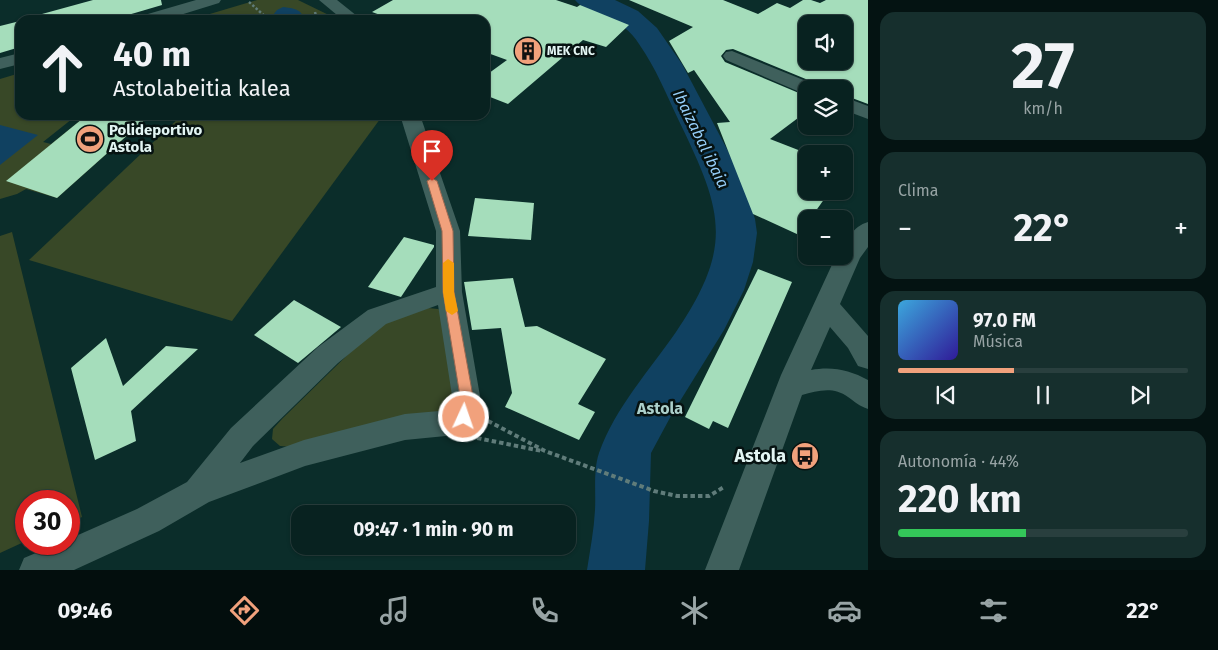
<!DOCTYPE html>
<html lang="es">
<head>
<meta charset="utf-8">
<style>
	body { margin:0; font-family:"Fira Sans",sans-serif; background:#162f2d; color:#f1f3f6; height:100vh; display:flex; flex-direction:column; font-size:19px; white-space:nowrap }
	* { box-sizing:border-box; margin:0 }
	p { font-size:16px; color:#98a4a5 }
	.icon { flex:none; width:28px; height:28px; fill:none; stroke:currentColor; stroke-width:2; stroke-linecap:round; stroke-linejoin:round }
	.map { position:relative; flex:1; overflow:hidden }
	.details { display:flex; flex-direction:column; gap:12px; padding:12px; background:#041312; width:350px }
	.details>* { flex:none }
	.hud { position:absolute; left:15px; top:15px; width:475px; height:105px; border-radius:15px; box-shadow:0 1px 4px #0004,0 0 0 1px #293f3e; background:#082220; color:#f1f3f6; overflow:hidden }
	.controls { position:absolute; left:798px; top:15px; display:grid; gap:10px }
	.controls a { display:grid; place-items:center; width:55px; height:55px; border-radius:10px; background:#082220; box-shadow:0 1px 4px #0004,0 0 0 1px #293f3e; font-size:25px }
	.speed { position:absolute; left:15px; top:490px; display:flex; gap:10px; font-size:25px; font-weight:700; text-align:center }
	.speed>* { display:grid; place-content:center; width:65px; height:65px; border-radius:50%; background:#082220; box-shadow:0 1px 4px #0004,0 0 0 1px #293f3e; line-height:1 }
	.speed .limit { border:8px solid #d22; background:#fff; color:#111 }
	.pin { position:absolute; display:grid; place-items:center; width:42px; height:42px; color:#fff; margin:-51px -21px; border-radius:50% 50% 50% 0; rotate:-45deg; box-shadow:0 0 5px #0007 }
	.pin .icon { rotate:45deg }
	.me { position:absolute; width:55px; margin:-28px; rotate:3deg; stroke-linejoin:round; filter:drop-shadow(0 0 4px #0008) }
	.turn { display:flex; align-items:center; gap:18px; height:105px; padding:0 15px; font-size:22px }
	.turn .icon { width:65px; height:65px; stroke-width:2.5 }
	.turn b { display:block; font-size:35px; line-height:42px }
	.big { font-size:38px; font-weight:700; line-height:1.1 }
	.details .card { flex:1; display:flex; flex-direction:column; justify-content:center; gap:8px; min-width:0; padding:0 18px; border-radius:15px; background:#162f2d }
	.details .dial { align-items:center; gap:0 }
	.dial b { font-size:65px; line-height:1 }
	.song { display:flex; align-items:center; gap:15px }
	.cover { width:60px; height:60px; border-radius:8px; background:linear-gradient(135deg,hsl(200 70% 55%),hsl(250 70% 35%)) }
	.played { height:5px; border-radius:2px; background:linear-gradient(90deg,#f1a17c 40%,#293f3e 40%) }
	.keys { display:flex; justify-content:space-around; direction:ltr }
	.heat { display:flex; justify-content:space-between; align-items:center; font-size:28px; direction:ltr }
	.charge { height:8px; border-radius:4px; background:linear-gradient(90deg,#34c759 44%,#293f3e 0) }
	.trip { position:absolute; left:291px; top:505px; width:285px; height:50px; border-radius:15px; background:#082220; box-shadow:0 1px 4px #0004,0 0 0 1px #293f3e; font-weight:700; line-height:50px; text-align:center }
	.tab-bar { display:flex; height:80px; justify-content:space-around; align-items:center; background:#030e0d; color:#98a4a5 }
	.tab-bar .icon { width:35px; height:35px }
	.tab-bar .on { color:#f1a17c }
	.tab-bar b { font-size:22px; color:#f1f3f6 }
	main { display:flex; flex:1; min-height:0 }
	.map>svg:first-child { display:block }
	.green { fill:#384827 }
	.water { fill:#104161 }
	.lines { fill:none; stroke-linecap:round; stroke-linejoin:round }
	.river { fill:#104161; fill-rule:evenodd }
	.building { fill:#a5ddbb; fill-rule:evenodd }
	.path-far1 { stroke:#607c7a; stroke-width:2.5; stroke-dasharray:2.5 2; stroke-linecap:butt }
	.path { stroke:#607c7a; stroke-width:4; stroke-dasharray:4.5 3; stroke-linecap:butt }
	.minor { fill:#3f605c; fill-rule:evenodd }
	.route { fill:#f1a17c; stroke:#9d6951 }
	.slow { fill:#f59e0b }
	.labels { text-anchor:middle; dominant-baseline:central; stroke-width:5; stroke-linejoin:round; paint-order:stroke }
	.far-poi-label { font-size:12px; font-weight:bold; fill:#e3f5f3; stroke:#061211; text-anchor:start }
	.poi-label { font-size:15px; font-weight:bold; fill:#e3f5f3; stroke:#061211; text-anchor:start }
	.water-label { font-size:16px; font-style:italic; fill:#96cef9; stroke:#061211 }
	.neighbourhood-label { font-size:16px; font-weight:bold; fill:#acd0cb; stroke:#061211 }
	.near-poi-label { font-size:18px; font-weight:bold; fill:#e3f5f3; stroke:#061211; text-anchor:end }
</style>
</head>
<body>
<main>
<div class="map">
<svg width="868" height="570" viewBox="0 0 868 570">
	<rect width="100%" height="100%" fill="#0b2d2a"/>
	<g class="green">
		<polygon points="257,0 298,0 339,20 193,19"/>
		<polygon points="20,73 20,115 77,115 43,142 51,144 87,115 135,115 147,118 57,198 26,189 17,194 0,199 0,79"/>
		<polygon points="182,115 383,115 232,321 29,260"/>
		<polygon points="12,232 82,517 69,523 69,501 26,501 26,541 0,553 0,236"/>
		<polygon points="428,308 438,309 446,314 459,354 452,414 293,447 280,446 272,439 273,429 282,419 377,326"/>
	</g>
	<g class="water">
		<path d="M283,7C293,8 302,9 304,20H269L277,10Z"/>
		<polygon points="0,125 38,135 0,165"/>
	</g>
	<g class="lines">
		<path class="river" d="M575,0H615L638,11L657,28L682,64L728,151L744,186L755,219L757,233L753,262L744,290L724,330L672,414L651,453L649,521L645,570H587C590,550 594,530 595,510C596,492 593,471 599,453C615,408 649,371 676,332C735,245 722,210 679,121C667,96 656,68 639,44C631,31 619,22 605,16C594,11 582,9 575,0Z"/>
	</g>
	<g class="building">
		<polygon points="93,0 161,0 162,5 111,20 43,20 42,14"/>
		<polygon points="393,0 556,0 577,7 580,5 629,25 606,47 583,40 508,104 485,95 485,76 507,60 485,52 485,20 394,20 372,12"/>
		<path d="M629,0H723L758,14L777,3L790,8L803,0H811L820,3L826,0H868V104L844,95V89H830L733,49L726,50L721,56L725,62L806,96V112L770,139L806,153V191H830L810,219H806V225L799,235L753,214L717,123L730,122L694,70L688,73L669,41L693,27ZM806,24H844V61H806Z"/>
		<polygon points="20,21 20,47 0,53 0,26"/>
		<polygon points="87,115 150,115 57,198 6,181"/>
		<polygon points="475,198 534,203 531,240 468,236"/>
		<polygon points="404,237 434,245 434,247 401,297 368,287"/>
		<polygon points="758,269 792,282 728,428 713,421 709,429 685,417"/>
		<polygon points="513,278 525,327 537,326 606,359 578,404 595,412 579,440 505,407 512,393 501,328 472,330 464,282"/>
		<polygon points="294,300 341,327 298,363 254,335"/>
		<polygon points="106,338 123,386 166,346 198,349 131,411 136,441 95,460 71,368"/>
	</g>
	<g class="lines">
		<g class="path-far1">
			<polyline points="249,2 269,20"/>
			<polyline points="315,12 317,20"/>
		</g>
		<g class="path">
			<polyline points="488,421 545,451 654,491 677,496 709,496 724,487"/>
			<polyline points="477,438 542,451"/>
		</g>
		<g class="minor">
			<polygon points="196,0 221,0 219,3 164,20 139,20 141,16"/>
			<polygon points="319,0 337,0 362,20 343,20"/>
			<polygon points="732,51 816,85 818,89 806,89 806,94 802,93 726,60 723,56 726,52"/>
			<polygon points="20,53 20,64 0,69 0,58"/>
			<polygon points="844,97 868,106 868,119 844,110"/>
			<path d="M400,115H420L460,231L462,292L481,402L479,417L474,426L466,432L456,435L405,440L305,466L209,502L159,531L74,570H19L24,558L57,544H69V539L137,509L187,482L231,428L318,347L368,310L436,287V231ZM438,305L453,402L451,410L405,414L304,440L240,463L253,446L338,363L386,324Z"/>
			<path d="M868,222V247L860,258L840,304L868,336V369L858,366L848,348L830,327L811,370C832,366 850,370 868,380V409C859,406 855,402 848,397C833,386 817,391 802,395L739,570H705L781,375L836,256H844C844,242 853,226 868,222Z"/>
		</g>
	</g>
	<polygon class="route" points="432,178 437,181 453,231 454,292 474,402 469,421 464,423 460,421 458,417 461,402 443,292 442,231 427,181"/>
	<polygon class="slow" points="448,259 454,263 454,292 458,311 452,315 446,311 443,292 443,263"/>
	<defs>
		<symbol id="building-disc" viewBox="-11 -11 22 22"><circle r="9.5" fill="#f1a17c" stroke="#061211"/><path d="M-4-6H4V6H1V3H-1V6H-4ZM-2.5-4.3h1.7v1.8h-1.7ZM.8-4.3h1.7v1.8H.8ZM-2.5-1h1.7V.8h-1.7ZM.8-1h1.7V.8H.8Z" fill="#111"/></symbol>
		<symbol id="stadium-disc" viewBox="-11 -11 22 22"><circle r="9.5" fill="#f1a17c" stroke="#061211"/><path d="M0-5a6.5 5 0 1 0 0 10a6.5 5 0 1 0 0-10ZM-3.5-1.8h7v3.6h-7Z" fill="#111"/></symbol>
		<symbol id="bus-disc" viewBox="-11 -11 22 22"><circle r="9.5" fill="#f1a17c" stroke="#061211"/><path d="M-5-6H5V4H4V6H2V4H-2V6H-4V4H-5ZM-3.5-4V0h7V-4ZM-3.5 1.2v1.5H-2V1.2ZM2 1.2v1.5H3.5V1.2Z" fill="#111"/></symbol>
	</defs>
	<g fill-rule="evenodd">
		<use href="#building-disc" x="512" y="35" width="32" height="32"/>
		<use href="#stadium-disc" x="74" y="123" width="32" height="32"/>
		<use href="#bus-disc" x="789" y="440" width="32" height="32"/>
	</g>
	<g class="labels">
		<g class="far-poi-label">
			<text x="547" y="51">MEK CNC</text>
		</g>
		<g class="poi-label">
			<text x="109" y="130">Polideportivo<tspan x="109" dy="17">Astola</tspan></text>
		</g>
		<g class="water-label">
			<text transform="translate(701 139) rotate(64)">Ibaizabal ibaia</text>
		</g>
		<g class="neighbourhood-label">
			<text x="660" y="408">Astola</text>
		</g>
		<g class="near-poi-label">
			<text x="786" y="456">Astola</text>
		</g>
	</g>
</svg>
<div class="controls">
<a><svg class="icon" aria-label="sound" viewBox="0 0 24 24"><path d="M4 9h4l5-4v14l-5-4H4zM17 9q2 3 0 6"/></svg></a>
<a><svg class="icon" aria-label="layers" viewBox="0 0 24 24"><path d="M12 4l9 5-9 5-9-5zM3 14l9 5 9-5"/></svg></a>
<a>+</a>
<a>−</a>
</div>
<div class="speed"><div class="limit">30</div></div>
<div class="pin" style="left:432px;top:181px;background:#d93025"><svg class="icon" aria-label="arrive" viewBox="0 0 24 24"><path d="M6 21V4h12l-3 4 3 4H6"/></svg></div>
<svg class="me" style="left:464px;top:417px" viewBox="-20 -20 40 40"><circle r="17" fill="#f1a17c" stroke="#fff" stroke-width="3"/><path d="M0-11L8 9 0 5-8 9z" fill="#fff"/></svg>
<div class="trip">09:47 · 1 min · 90 m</div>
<div class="hud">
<div class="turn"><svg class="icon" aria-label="ahead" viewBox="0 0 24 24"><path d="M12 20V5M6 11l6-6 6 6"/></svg><div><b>40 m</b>Astolabeitia kalea</div></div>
</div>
</div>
<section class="details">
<div class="card dial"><b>27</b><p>km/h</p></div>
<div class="card"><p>Clima</p>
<div class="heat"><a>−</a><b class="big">22°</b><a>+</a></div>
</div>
<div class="card">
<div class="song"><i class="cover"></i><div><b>97.0 FM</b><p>Música</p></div></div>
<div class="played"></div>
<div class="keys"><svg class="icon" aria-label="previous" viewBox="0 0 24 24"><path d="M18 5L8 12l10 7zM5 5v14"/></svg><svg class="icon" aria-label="pause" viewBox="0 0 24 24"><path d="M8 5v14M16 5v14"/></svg><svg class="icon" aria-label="next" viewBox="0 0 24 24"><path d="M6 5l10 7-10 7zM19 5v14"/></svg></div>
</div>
<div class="card"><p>Autonomía · 44%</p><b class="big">220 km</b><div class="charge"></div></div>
</section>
</main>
<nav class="tab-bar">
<b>09:46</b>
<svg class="icon on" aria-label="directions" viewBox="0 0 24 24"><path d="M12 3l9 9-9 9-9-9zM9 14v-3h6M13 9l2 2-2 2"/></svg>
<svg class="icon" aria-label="music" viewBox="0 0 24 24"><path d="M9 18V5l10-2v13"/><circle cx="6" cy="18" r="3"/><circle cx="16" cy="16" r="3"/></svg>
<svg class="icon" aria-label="phone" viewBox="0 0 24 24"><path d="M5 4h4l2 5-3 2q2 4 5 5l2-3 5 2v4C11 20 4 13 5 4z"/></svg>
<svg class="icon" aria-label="climate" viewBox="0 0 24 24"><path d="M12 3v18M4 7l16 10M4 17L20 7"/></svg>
<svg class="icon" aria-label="car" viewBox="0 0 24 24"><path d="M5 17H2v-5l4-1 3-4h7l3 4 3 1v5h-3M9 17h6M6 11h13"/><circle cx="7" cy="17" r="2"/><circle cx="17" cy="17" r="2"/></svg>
<svg class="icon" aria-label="filters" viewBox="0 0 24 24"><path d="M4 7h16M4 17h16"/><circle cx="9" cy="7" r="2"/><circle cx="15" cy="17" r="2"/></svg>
<b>22°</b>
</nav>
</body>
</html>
